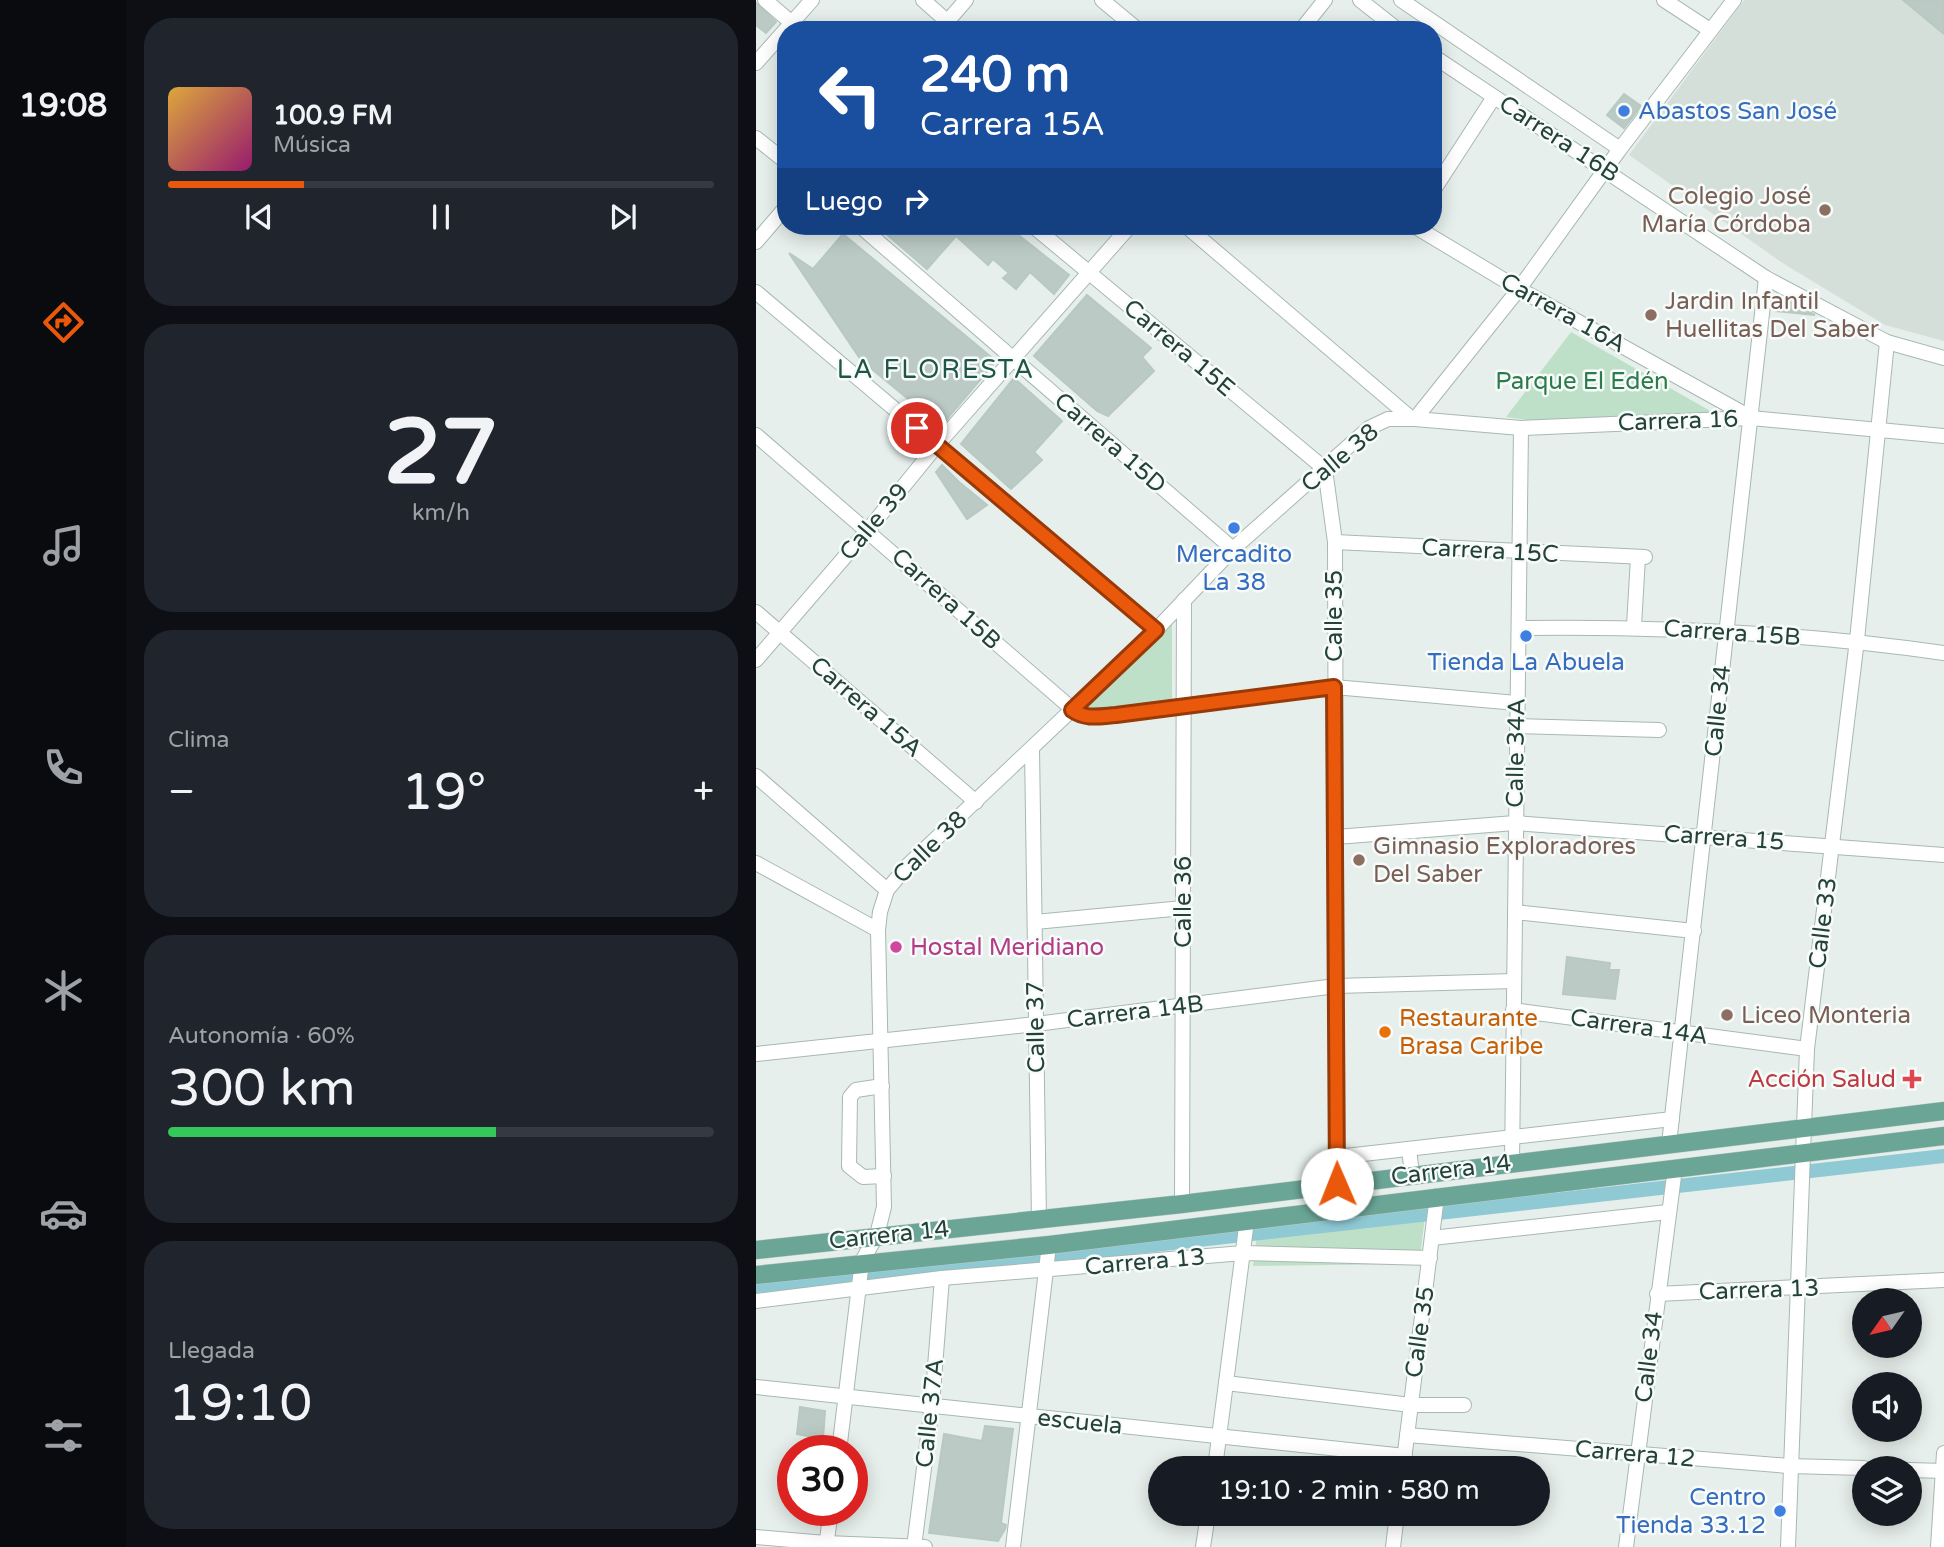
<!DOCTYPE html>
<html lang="es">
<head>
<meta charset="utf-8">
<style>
	body { margin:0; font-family:"Varela Round",sans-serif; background:#20242c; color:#f1f3f6; height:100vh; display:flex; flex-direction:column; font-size:26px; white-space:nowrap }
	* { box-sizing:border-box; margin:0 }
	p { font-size:23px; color:#9ea1a6 }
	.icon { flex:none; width:38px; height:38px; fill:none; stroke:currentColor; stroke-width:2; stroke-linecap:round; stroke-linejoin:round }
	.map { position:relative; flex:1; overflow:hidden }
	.panel { display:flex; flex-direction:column; gap:18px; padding:18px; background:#0d0f14; width:630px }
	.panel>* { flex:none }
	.guide { position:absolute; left:21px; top:21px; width:665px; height:214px; border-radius:28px; box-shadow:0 4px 18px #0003; background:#1a4fa0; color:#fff; overflow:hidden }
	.needle { width:46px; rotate:236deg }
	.controls { position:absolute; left:1096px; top:1288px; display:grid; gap:14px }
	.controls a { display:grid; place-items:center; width:70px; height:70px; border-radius:50%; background:#171b24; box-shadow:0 4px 18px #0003; font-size:35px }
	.speed { position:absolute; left:21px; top:1435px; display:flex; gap:14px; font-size:35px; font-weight:700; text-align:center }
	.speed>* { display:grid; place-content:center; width:91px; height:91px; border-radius:50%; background:#171b24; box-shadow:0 4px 18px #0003; line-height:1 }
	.speed .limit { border:10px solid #d22; background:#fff; color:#111 }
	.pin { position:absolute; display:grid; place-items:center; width:60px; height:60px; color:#fff; margin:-30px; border:4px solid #fff; border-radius:50%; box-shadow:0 2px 7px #0007 }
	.me { position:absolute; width:77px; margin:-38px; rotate:359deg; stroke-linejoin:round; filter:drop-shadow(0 0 5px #0008) }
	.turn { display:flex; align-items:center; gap:24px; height:147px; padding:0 28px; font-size:32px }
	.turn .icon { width:91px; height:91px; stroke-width:2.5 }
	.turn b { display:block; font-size:49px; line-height:60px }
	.then { display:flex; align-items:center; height:66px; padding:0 28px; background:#0003; gap:14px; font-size:26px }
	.big { font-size:52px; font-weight:600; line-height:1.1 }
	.panel .widget { flex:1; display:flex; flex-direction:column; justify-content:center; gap:10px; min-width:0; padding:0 24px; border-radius:28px; background:#20242c }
	.panel .dial { align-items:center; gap:0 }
	.dial b { font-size:91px; line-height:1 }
	.song { display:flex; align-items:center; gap:21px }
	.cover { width:84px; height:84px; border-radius:10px; background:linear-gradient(135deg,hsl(40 70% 55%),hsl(320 70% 35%)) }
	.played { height:7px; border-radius:4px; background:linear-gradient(90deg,#ea580c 25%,#363941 25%) }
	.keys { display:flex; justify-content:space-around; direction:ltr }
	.heat { display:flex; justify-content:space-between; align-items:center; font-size:38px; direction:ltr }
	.charge { height:10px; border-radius:5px; background:linear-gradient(90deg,#34c759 60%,#363941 0) }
	.trip { position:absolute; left:392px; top:1456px; width:402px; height:70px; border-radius:35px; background:#171b24; box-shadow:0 4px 18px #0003; font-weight:600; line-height:70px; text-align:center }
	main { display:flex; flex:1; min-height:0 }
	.tabs { display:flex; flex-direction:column; width:126px; justify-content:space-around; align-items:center; background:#090b0e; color:#9ea1a6 }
	.tabs .icon { width:49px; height:49px }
	.tabs .on { color:#ea580c }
	.tabs b { font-size:32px; color:#f1f3f6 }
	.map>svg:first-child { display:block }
	.built { fill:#d4dfda }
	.green { fill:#bfe0c8 }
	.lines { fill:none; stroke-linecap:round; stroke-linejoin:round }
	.canal { stroke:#8ec9d4; stroke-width:14 }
	.building { fill:#bbcac4; stroke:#b8c9c2; stroke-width:2 }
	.minor-casing { stroke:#a8b8b2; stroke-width:16 }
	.major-casing { stroke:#c2cac8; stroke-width:19 }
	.minor { stroke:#fff; stroke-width:14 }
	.major { stroke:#6aa596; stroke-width:18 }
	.route-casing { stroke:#983908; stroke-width:18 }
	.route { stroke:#ea580c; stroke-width:12 }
	.shop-dot { fill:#3f7fe0; stroke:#f7fbf9; stroke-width:2.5 }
	.education-dot { fill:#8d6e63; stroke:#f7fbf9; stroke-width:2.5 }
	.hotel-dot { fill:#d1479c; stroke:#f7fbf9; stroke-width:2.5 }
	.food-dot { fill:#e8710a; stroke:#f7fbf9; stroke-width:2.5 }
	.health-dot { fill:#e0444e; stroke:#f7fbf9; stroke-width:2.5 }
	.labels { text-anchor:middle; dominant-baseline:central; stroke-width:5; stroke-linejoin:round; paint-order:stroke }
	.shop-label { font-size:24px; fill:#366cbe; stroke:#f7fbf9 }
	.street-label { font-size:24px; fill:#24423a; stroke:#f7fbf9 }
	.education-label { font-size:24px; fill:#785e54; stroke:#f7fbf9; text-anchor:start }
	.park-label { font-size:24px; fill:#2d7a4b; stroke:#f7fbf9 }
	.hotel-label { font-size:24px; fill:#b23c85; stroke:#f7fbf9; text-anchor:start }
	.food-label { font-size:24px; fill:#c56008; stroke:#f7fbf9; text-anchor:start }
	.health-label { font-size:24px; fill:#be3a42; stroke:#f7fbf9; text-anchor:end }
	.neighbourhood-label { font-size:26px; letter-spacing:2px; fill:#1f5548; stroke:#f7fbf9 }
</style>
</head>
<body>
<main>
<nav class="tabs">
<b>19:08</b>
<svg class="icon on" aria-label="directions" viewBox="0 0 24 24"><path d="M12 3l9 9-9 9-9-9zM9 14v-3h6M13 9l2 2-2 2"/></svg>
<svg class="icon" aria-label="music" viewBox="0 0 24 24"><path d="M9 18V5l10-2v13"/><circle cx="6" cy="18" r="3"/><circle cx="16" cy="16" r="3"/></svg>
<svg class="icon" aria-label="phone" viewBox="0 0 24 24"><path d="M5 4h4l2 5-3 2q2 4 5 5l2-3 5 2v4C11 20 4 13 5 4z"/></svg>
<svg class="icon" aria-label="climate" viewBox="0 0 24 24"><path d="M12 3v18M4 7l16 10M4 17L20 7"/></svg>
<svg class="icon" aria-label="car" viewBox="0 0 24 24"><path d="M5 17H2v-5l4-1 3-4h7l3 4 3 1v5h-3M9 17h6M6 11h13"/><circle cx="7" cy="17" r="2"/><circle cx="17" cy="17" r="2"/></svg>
<svg class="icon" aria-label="filters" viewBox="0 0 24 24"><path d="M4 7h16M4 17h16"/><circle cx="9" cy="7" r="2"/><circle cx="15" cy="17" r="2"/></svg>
</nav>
<section class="panel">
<div class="widget">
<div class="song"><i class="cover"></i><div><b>100.9 FM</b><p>Música</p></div></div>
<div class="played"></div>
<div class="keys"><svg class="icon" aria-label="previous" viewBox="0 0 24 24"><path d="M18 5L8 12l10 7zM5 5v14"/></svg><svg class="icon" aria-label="pause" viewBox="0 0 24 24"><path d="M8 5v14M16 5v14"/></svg><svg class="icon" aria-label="next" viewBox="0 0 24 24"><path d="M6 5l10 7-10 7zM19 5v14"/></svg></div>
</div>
<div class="widget dial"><b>27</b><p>km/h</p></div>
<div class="widget"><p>Clima</p>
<div class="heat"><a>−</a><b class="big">19°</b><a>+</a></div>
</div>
<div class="widget"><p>Autonomía · 60%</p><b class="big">300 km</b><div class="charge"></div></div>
<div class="widget"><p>Llegada</p><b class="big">19:10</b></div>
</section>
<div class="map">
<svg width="1188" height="1547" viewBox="0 0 1188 1547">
	<rect width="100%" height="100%" fill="#e6efeb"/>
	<polygon class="built" points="988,0 1188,0 1188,341 1129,325 1028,264 873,155"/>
	<g class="green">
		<polygon points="815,332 958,413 778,421 750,417"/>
		<polygon points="416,622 416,699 326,711"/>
		<polygon points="670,1209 663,1264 497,1266 502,1228"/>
	</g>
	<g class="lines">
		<polyline class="canal" points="0,1286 275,1259 1188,1156"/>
	</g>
	<g class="building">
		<polygon points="1147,0 1188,0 1188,34"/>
		<polygon points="0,3 20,22 10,33 0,25"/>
		<polygon points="868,94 885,106 868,128 851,115"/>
		<polygon points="121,226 251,226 313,275 298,294 274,272 260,289 247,278 253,273 237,259 232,265 200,236 171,269"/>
		<polygon points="87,234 240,361 185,426 105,360 33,253 57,269"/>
		<polygon points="331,295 395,348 386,357 398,371 352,416 341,411 278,356"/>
		<polygon points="1021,295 1023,296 1059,315 1020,311"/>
		<polygon points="258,378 306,421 278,452 286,460 255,489 205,444"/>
		<polygon points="186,465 203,482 231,505 211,519 180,472"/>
		<polygon points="811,957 854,963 853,970 863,970 859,999 807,994"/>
		<polygon points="44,1407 69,1411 67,1439 41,1434"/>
		<polygon points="229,1426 257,1429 245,1523 250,1525 249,1529 242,1541 173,1533 188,1434 226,1441"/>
	</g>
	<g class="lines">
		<defs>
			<g id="minor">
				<polyline points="9,0 44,30"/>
				<polyline points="167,0 201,30"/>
				<polyline points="346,0 382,30"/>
				<polyline points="604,0 642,30"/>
				<polyline points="645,0 864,149"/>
				<polyline points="908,0 954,30"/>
				<polyline points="184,30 210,0"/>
				<polyline points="545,30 569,0"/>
				<polyline points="677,56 1010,278 1131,342 1188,358"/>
				<polyline points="0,63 56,0"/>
				<polyline points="0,138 30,162"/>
				<polyline points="677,191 738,97"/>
				<polyline points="104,226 477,549"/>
				<polyline points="277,226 569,469 579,542 581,1184"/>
				<polyline points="430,226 656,419"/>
				<polyline points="658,226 763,289 994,417"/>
				<polyline points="0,242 30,207"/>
				<polyline points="0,292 400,630"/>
				<polyline points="659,419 763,289 864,149 978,0"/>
				<polyline points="0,435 322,714 338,717 578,687 761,703"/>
				<polyline points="579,542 889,557"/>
				<polyline points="0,612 220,802"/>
				<polyline points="878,626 882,557"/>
				<path d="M763,628C904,626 1048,633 1188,653"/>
				<polyline points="0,660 112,530 181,445 374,226"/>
				<polyline points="761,726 903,730"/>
				<polyline points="276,749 283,1220"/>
				<polyline points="0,776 131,890"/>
				<polyline points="580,837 759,823 1188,855"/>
				<polyline points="0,863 122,930"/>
				<polyline points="759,912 938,931"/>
				<polyline points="279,922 427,908"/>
				<polyline points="757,1010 1051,1049"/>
				<polyline points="0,1054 280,1024 580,986 758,981"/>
				<polyline points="126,1086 100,1090 94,1097 93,1166 107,1177 128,1176"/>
				<polyline points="913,1144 1010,278"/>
				<polyline points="653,1149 656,1174"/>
				<polyline points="581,1157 916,1119"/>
				<polyline points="756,1162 765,428"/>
				<polyline points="426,1204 428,600"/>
				<polyline points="676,1238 912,1212"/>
				<polyline points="901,1294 1188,1280"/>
				<polyline points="0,1301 186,1278 487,1253 674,1258"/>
				<polyline points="470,1383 655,1405 708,1405"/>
				<polyline points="0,1387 649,1456"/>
				<polyline points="651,1435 1033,1466 1108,1468"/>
				<polyline points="83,1451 106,1261 121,1235 128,1207 122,930 124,912 131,890 152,865 400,630 477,549 613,428 632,419 659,419 765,428 995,418 1188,436"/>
				<polyline points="459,1468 491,1220"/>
				<polyline points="647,1468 681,1196"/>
				<polyline points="1153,1470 1188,1471"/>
				<polyline points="0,1537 70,1543 169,1547"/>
				<polyline points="70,1547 75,1510"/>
				<polyline points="158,1547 176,1405 186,1278"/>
				<polyline points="257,1547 293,1245"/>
				<polyline points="447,1547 452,1514"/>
				<polyline points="637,1547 641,1514"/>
				<polyline points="870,1547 919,1168"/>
				<polyline points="1032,1547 1051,1049 1101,640 1131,342"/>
				<polyline points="1182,1547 1188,1453"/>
			</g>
			<g id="major">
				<polyline points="0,1250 426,1204 1188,1111"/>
				<polyline points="0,1275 293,1245 1188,1136"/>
			</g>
		</defs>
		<use href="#minor" class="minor-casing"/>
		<use href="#major" class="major-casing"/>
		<use href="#minor" class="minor"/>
		<use href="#major" class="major"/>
	</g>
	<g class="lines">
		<defs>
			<path id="route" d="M161,428L400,630L316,710C330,720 345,716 360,715L578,687L581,1184"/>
		</defs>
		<use href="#route" class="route-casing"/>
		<use href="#route" class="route"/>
	</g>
	<g class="shop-dot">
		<circle cx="868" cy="111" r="7"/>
		<circle cx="478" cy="528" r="7"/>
		<circle cx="770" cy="636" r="7"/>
		<circle cx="1024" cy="1511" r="7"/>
	</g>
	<g class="education-dot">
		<circle cx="1069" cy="210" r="7"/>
		<circle cx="895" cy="315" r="7"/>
		<circle cx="603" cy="860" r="7"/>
		<circle cx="971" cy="1015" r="7"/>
	</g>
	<circle class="hotel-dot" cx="140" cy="947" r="7"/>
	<circle class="food-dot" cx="629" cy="1032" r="7"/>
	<path class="health-dot" d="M1152.5 1068.5h7v7h7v7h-7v7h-7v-7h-7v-7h7z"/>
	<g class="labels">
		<g class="shop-label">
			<text x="882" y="111" text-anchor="start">Abastos San José</text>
			<text x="478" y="554">Mercadito<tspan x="478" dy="28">La 38</tspan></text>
			<text x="770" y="662">Tienda La Abuela</text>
			<text x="1010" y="1497" text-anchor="end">Centro<tspan x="1010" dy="28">Tienda 33.12</tspan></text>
		</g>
		<g class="street-label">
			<text transform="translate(803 139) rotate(33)">Carrera 16B</text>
			<text transform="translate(807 313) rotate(29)">Carrera 16A</text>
			<text transform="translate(423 348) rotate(40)">Carrera 15E</text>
			<text transform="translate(922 421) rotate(-2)">Carrera 16</text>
			<text transform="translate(354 443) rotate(41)">Carrera 15D</text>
			<text transform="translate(584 458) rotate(-40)">Calle 38</text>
			<text transform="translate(118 522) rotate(-50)">Calle 39</text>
			<text transform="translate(734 551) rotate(3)">Carrera 15C</text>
			<text transform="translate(190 599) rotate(42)">Carrera 15B</text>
			<text transform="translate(578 616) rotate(-90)">Calle 35</text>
			<text transform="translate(976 633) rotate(4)">Carrera 15B</text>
			<text transform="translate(110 707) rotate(41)">Carrera 15A</text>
			<text transform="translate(962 711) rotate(-84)">Calle 34</text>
			<text transform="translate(760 753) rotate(-89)">Calle 34A</text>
			<text transform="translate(968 838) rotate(4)">Carrera 15</text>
			<text transform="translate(174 847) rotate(-44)">Calle 38</text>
			<text transform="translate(427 902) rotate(-90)">Calle 36</text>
			<text transform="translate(1067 923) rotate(-83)">Calle 33</text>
			<text transform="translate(379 1012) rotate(-7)">Carrera 14B</text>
			<text transform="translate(280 1027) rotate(-91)">Calle 37</text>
			<text transform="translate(883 1027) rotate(8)">Carrera 14A</text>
			<text transform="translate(695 1170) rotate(-7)">Carrera 14</text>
			<text transform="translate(133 1235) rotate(-6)">Carrera 14</text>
			<text transform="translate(389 1262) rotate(-5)">Carrera 13</text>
			<text transform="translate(1003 1290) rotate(-2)">Carrera 13</text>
			<text transform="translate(664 1332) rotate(-82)">Calle 35</text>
			<text transform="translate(893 1357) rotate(-83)">Calle 34</text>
			<text transform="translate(174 1413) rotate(-84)">Calle 37A</text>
			<text transform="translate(324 1422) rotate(6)">escuela</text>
			<text transform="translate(879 1454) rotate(5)">Carrera 12</text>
		</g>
		<g class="education-label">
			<text x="1055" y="196" text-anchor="end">Colegio José<tspan x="1055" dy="28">María Córdoba</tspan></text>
			<text x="909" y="301">Jardin Infantil<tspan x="909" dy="28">Huellitas Del Saber</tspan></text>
			<text x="617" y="846">Gimnasio Exploradores<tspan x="617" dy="28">Del Saber</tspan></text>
			<text x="985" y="1015">Liceo Monteria</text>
		</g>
		<g class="park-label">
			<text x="826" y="381">Parque El Edén</text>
		</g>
		<g class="hotel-label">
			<text x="154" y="947">Hostal Meridiano</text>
		</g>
		<g class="food-label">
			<text x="643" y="1018">Restaurante<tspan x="643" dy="28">Brasa Caribe</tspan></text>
		</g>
		<g class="health-label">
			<text x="1140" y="1079">Acción Salud</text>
		</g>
		<g class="neighbourhood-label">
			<text x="180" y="369">LA FLORESTA</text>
		</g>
	</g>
</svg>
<div class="controls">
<a><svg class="needle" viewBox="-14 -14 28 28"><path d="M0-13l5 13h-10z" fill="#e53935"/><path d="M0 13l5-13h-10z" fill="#9ea1a6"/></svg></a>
<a><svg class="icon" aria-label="sound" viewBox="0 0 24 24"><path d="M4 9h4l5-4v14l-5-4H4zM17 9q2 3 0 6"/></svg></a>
<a><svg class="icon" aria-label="layers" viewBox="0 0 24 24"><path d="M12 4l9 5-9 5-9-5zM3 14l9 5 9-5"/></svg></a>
</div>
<div class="speed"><div class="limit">30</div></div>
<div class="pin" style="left:161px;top:428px;background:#d93025"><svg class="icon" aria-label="arrive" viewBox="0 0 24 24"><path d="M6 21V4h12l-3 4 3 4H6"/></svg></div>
<svg class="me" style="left:581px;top:1184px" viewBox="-20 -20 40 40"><circle r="19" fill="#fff"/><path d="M0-13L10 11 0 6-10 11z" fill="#ea580c"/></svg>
<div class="trip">19:10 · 2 min · 580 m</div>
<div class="guide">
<div class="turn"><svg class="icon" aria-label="left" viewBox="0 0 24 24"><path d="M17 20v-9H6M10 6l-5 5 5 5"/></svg><div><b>240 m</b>Carrera 15A</div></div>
<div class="then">Luego<svg class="icon" aria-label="right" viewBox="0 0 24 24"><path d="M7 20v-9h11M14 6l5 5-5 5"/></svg></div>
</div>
</div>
</main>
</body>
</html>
